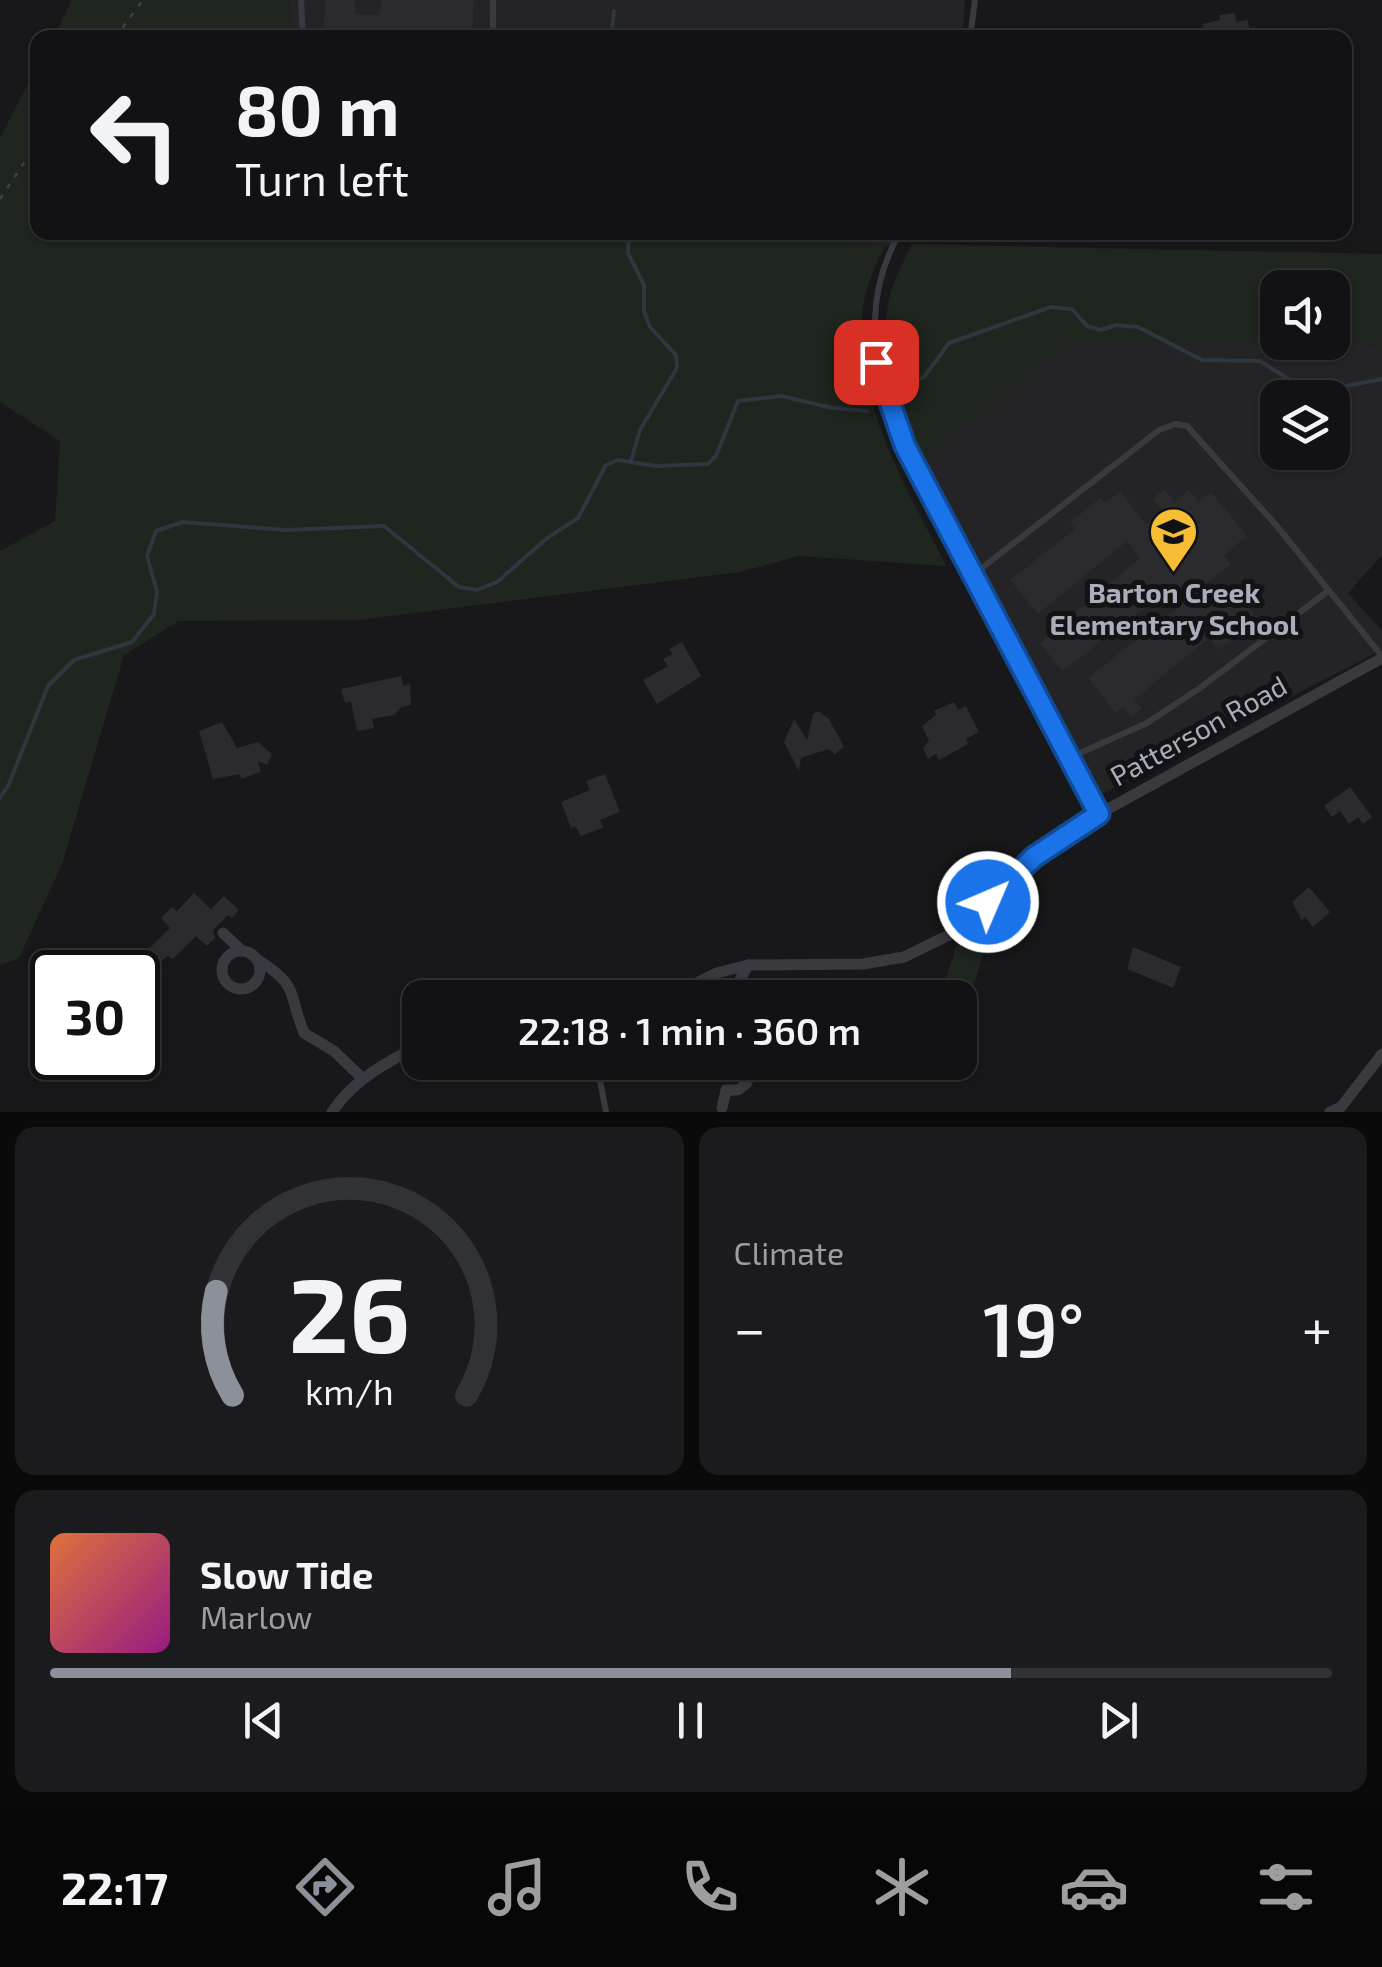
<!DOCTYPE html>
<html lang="en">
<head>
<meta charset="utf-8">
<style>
	body { margin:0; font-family:"Exo 2",sans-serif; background:#1b1b1d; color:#f1f3f6; height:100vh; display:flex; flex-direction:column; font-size:38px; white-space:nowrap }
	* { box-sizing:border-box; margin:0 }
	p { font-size:32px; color:#9c9ea0 }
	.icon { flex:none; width:55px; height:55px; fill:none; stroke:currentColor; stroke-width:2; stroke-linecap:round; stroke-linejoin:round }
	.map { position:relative; height:1112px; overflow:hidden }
	.side { display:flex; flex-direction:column; gap:15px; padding:15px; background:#0a0a0b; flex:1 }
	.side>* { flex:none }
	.top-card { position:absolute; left:30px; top:30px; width:1322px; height:210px; border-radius:20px; box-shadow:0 2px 8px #0004,0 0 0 2px #313234; background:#121214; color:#f1f3f6; overflow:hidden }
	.buttons { position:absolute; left:1260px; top:270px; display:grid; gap:20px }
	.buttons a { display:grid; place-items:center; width:90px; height:90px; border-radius:20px; background:#121214; box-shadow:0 2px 8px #0004,0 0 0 2px #313234; font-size:50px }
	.speed { position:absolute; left:30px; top:950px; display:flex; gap:20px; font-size:50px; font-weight:700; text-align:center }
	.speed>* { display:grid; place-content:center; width:130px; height:130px; border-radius:50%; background:#121214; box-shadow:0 2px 8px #0004,0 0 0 2px #313234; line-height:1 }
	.speed .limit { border:5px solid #111; border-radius:15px; background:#fff; color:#111 }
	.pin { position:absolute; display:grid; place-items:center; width:85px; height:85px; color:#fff; margin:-42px; border-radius:20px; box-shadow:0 5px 15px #0006 }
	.me { position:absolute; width:110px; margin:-55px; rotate:45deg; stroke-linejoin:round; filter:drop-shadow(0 0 8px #0008) }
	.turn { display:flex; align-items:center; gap:35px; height:210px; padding:0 40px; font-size:45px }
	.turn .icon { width:130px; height:130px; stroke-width:2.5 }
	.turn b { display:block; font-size:70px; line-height:85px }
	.big { font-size:75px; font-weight:600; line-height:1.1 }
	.side .tile { flex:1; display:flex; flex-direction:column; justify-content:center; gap:15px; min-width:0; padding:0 35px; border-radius:20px; background:#1b1b1d }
	.side .dial { align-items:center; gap:0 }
	.dial svg { height:260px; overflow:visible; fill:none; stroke:#313234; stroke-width:7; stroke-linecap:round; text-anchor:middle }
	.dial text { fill:#f1f3f6; stroke:none }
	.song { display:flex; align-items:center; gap:30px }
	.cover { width:120px; height:120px; border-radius:15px; background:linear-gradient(135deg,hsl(20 70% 55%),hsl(310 70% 35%)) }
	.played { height:10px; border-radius:5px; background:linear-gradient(90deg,#8c9099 75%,#313234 75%) }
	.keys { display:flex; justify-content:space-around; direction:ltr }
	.heat { display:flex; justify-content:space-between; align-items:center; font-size:55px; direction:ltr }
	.side .tiles { flex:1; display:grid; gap:15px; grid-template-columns:1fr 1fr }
	.tile:last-child { grid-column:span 2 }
	.trip { position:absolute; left:402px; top:980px; width:575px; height:100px; border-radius:20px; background:#121214; box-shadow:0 2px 8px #0004,0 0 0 2px #313234; font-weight:600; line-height:100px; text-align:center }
	.tabs { display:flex; height:160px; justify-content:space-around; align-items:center; background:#070708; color:#9c9ea0 }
	.tabs .icon { width:70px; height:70px }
	.tabs .current { color:#8c9099 }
	.tabs b { font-size:45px; color:#f1f3f6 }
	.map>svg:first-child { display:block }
	.built { fill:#242427; fill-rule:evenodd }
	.green { fill:#1e261f; fill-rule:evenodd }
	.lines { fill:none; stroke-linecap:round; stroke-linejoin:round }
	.stream { stroke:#2e363f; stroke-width:4 }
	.building { fill:#2b2b2e }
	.path { stroke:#3f4147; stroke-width:2.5; stroke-dasharray:5 8; stroke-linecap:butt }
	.lane { stroke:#393a40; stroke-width:6 }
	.street { stroke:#393a40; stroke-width:11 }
	.route-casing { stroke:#114b97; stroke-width:25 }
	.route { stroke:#1a73e8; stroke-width:18 }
	.labels { text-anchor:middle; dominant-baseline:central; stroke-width:10; stroke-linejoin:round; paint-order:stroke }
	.poi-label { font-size:28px; font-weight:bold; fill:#aaaeba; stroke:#131315 }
	.street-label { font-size:28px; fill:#aaaeba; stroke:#131315 }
</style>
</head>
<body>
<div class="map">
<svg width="1382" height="1112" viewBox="0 0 1382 1112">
	<rect width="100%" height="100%" fill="#18181a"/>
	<g class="built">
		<polygon points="288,0 965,0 962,38 293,37"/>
		<polygon points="715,233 901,233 895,247"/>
		<path d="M1069,343H1366L1382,349V555L1348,593L1382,631V650L1098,796L923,458ZM1278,398H1332V452H1278Z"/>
	</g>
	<g class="green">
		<polygon points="72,0 288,0 293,37 53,37"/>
		<path d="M37,66L38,232H715L886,246C821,351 899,471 946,566L799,556L740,572L360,620L179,621L124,655L62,864L19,958L0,965V551L55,521L60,441L0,402V138Z"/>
		<path d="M912,244L1382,254V349L1366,343H1069L923,458C905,411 876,347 890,295C894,278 905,260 912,244ZM1278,288H1332V342H1278Z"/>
		<polygon points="977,930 989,935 964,1017 960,1016 960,998 940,997 956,947"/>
	</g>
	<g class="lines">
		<g class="stream">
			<polyline points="611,38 614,11"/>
			<polyline points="629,232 628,253 644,285 644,311 650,327 676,355 677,368 640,430 631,461"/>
			<polyline points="903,387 924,377 949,343 1051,307 1072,309 1087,326 1101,330 1116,325 1138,327 1202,360 1260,361 1303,388 1321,391 1382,379"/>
			<polyline points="0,798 9,784 48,686 74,660 132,642 154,614 157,592 147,556 156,531 183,522 285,530 384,526 459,587 477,590 497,582 546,539 578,518 606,465 618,460 656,466 708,464 716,456 738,401 781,396 833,408 867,411"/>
		</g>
	</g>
	<g class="building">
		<polygon points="325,0 355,0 355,14 380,15 381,0 474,0 472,38 323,38"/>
		<polygon points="1235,13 1236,22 1248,20 1250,38 1204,38 1203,24 1220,20 1219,15"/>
		<polygon points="1165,489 1175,502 1189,490 1199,502 1211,492 1247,536 1224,555 1231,564 1198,590 1213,608 1234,590 1258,619 1219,650 1209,638 1134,699 1142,709 1132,717 1123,707 1116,713 1088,678 1180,606 1168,590 1062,671 1040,643 1140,558 1127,541 1038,614 1010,580 1075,529 1070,522 1100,498 1104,503 1120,491 1146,525 1163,511 1153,499"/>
		<polygon points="682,642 701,676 657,704 643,680 668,666 663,659 673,654 669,649"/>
		<polygon points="401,676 403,686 410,684 411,705 401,707 395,715 372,719 374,728 357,731 351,702 345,703 341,689"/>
		<polygon points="954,702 958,710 966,706 979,732 966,739 968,744 939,760 936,754 928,759 923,748 929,741 922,726 936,715 934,711"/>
		<polygon points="818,711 829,719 844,747 835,754 828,749 801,758 799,771 784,742 794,719 807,740 813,714"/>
		<polygon points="222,722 237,748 258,742 272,754 267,765 258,761 261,772 241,779 240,774 213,779 199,731"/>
		<polygon points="605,774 620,812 600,820 603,828 581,836 575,826 571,828 561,802 590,790 586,781"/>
		<polygon points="1350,787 1372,817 1363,824 1358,817 1349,824 1340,811 1332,817 1324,806"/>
		<polygon points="1309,887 1330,912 1313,927 1305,917 1302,920 1292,902"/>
		<polygon points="194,893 211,909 224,896 239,910 232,918 228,915 213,930 215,938 207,946 196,936 173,959 168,956 153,967 142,956 170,928 161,918 172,907 177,911"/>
		<polygon points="1133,947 1181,967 1173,988 1127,969"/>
		<polygon points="52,1058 99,1058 106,1068 88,1077 87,1073 47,1065"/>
	</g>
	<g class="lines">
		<g class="path">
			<polyline points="115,38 143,0"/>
			<polyline points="0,199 38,142"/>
		</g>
		<g class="lane">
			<polyline points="301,0 303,38"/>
			<polyline points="493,38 493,0"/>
			<polyline points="970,38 975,0"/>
			<path d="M900,232C866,292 871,346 889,410L1098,813"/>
			<polyline points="973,575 1159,430 1176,424 1187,426 1276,525 1382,656"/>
			<polyline points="1069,758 1147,723 1200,688 1328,591"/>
			<polyline points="591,1062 600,1080 606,1112"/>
		</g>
		<g class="street">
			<polyline points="223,933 242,951"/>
			<circle cx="241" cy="970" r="19"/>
			<path d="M257,959C300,987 287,990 304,1033L334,1051L363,1079"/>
			<polyline points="666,998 717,973 748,965 863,964 904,957 949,935 1034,857 1099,814 1382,658"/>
			<polyline points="730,998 748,965"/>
			<polyline points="722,1108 726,1090 738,1090 747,1083 746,1062"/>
			<path d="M332,1112C353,1080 387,1062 420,1045"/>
			<polyline points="1330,1112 1341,1107 1382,1054"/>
		</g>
	</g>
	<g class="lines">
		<defs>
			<polyline id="route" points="876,362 905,446 1099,814 1034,857 988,902"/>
		</defs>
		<use href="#route" class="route-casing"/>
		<use href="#route" class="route"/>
	</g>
	<defs>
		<symbol id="school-pin" viewBox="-11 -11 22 30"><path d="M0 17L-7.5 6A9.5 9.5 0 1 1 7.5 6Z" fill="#f7bd34" stroke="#131315"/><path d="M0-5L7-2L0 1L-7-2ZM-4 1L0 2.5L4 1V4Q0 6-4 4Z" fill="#111"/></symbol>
	</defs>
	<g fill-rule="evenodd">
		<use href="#school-pin" x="1146" y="504" width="55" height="75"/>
	</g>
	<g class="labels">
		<g class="poi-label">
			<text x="1174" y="592">Barton Creek<tspan x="1174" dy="32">Elementary School</tspan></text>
		</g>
		<g class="street-label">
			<text transform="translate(1198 730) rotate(-29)">Patterson Road</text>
		</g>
	</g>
</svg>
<div class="buttons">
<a><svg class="icon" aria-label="sound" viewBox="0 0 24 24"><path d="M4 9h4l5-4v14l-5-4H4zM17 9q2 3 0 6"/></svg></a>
<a><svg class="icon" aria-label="layers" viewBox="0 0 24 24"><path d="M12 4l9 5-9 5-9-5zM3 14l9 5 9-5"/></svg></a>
</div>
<div class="speed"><div class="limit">30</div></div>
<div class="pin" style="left:876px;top:362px;background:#d93025"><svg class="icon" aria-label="arrive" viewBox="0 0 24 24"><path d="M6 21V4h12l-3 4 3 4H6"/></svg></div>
<svg class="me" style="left:988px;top:902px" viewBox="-20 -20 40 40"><circle r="17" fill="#1a73e8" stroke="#fff" stroke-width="3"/><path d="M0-11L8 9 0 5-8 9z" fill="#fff"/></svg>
<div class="trip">22:18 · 1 min · 360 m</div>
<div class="top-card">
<div class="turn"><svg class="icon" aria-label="left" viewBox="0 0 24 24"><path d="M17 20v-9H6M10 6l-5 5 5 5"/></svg><div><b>80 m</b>Turn left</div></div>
</div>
</div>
<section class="side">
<div class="tiles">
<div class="tile dial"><svg viewBox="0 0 100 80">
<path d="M14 69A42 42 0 1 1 86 69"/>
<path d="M14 69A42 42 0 0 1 9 37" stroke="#8c9099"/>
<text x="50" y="56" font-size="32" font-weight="700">26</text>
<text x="50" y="72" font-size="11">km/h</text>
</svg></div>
<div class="tile"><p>Climate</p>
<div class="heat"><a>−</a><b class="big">19°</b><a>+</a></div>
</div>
<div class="tile">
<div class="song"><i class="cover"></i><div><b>Slow Tide</b><p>Marlow</p></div></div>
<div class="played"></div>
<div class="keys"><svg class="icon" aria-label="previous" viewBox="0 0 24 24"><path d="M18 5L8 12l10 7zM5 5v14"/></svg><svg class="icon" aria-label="pause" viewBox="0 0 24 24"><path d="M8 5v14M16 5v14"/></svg><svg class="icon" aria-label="next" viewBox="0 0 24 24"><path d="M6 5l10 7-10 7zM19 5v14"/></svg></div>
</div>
</div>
</section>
<nav class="tabs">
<b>22:17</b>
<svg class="icon current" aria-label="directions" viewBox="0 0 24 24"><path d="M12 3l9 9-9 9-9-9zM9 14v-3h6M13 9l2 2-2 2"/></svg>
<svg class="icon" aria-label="music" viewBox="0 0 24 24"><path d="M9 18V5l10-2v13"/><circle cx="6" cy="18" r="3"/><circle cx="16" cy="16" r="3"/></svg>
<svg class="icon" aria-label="phone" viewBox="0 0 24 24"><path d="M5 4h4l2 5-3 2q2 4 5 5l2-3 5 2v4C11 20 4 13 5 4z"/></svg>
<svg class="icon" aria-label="climate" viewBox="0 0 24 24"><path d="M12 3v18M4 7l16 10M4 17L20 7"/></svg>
<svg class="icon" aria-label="car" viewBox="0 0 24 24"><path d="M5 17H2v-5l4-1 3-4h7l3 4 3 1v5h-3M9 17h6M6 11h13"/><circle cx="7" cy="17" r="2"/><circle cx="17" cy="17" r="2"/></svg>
<svg class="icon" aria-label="filters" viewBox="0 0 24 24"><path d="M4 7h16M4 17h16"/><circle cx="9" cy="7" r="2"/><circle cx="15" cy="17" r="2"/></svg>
</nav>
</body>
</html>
